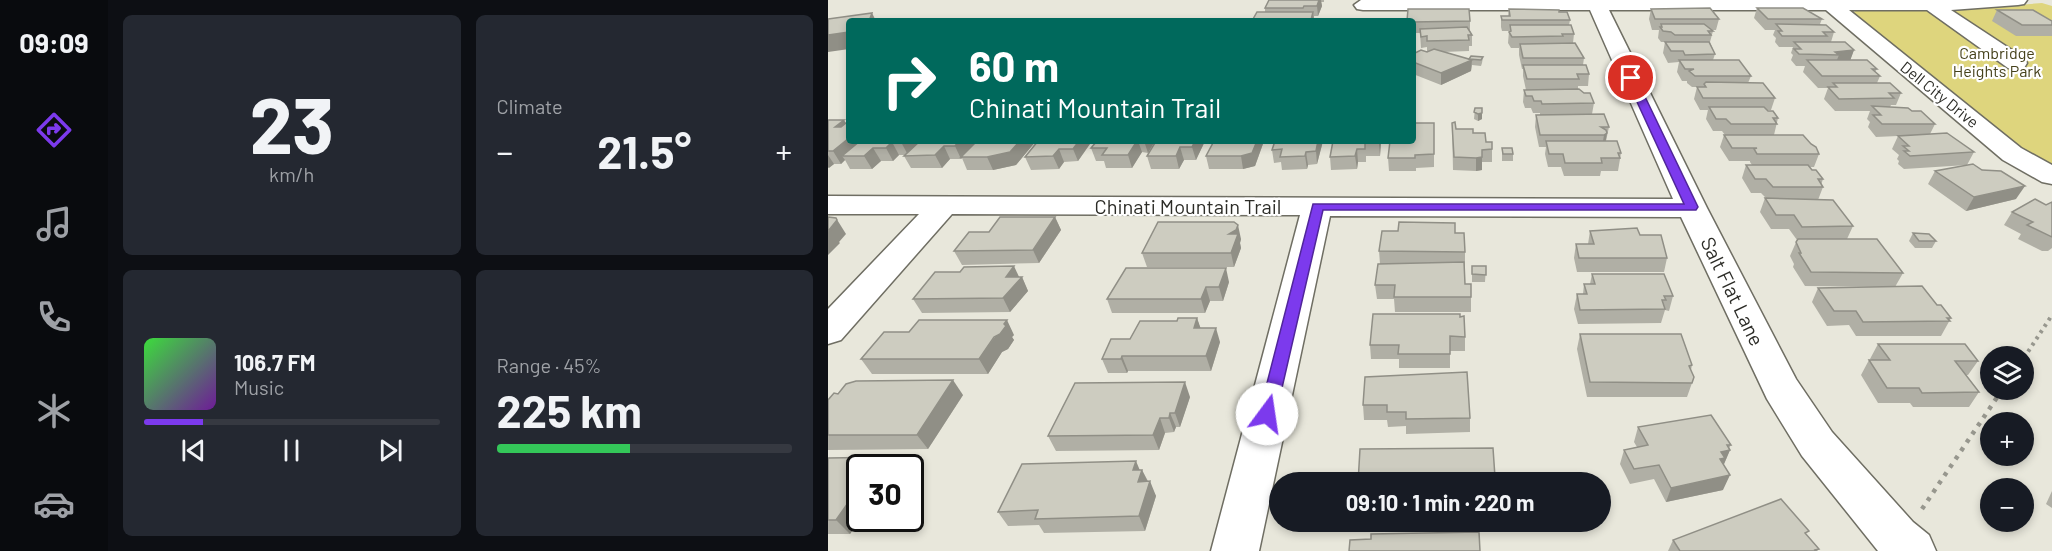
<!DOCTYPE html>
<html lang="en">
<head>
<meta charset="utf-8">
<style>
	body { margin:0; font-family:Barlow,sans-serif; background:#242831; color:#f1f3f6; height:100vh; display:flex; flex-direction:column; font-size:22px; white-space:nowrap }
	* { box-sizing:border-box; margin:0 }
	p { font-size:20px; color:#9ea1a6 }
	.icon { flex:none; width:33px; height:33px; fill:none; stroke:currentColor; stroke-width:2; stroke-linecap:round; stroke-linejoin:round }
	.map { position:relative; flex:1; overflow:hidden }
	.details { display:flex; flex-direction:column; gap:15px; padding:15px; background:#0d0f14; width:720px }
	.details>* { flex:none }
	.guide { position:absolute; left:18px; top:18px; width:570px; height:126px; border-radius:6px; box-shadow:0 3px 9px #0003; background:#00695c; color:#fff; overflow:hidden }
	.controls { position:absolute; left:1152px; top:346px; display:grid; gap:12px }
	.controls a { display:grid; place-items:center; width:54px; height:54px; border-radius:50%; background:#171b24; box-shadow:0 3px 9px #0003; font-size:30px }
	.speed { position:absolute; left:18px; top:454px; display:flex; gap:12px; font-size:30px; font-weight:700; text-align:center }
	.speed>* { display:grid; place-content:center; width:78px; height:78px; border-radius:50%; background:#171b24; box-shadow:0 3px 9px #0003; line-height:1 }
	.speed .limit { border:3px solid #111; border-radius:9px; background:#fff; color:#111 }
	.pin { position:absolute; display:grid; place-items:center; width:51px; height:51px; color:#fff; margin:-26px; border:3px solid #fff; border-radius:50%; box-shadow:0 2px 6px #0007 }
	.me { position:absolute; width:66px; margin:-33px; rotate:14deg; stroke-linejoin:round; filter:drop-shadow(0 0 4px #0008) }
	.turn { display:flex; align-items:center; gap:21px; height:126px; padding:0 24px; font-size:27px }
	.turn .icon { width:78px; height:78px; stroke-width:2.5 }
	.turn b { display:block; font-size:42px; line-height:51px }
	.big { font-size:45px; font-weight:700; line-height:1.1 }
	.details .tile { flex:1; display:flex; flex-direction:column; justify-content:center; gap:9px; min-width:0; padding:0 21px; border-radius:9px; background:#242831 }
	.details .dial { align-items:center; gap:0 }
	.dial b { font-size:78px; line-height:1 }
	.song { display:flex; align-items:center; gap:18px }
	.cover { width:72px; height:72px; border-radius:9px; background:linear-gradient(135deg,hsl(120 70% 55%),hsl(280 70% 35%)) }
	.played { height:6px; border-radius:3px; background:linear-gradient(90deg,#7c3aed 20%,#363941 20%) }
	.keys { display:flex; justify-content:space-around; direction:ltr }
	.heat { display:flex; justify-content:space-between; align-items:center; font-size:33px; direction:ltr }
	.charge { height:9px; border-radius:4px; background:linear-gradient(90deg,#34c759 45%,#363941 0) }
	.details .tiles { flex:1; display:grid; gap:15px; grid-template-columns:repeat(2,1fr) }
	.trip { position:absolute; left:441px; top:472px; width:342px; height:60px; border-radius:30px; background:#171b24; box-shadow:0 3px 9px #0003; font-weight:700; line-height:60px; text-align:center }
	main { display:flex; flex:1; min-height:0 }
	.dock { display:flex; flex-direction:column; width:108px; justify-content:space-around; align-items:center; background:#090b0e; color:#9ea1a6 }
	.dock .icon { width:42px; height:42px }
	.dock .current { color:#7c3aed }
	.dock b { font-size:27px; color:#f1f3f6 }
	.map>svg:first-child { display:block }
	.green { fill:#ded57d }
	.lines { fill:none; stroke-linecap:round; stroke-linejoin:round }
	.minor-casing { stroke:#6f6e63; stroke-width:3 }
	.path-far1 { stroke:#97978e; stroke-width:4; stroke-dasharray:3 4.5; stroke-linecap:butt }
	.path { stroke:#97978e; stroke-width:4.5; stroke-dasharray:4 6; stroke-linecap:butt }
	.minor { fill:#fff; fill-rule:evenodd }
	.wall { fill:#b0afa5 }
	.shaded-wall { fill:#908f86 }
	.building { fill:#cdccc0; stroke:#908f86; stroke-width:1.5 }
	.route { fill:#7c3aed; stroke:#51269a; stroke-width:1.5 }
	.labels { text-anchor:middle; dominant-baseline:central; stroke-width:4.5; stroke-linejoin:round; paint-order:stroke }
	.far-park-label { font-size:16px; fill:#45411b; stroke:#fff }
	.far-street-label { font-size:16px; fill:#2c2c27; stroke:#fff }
	.street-label { font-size:20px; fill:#2c2c27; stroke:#fff }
</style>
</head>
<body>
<main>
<nav class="dock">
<b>09:09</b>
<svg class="icon current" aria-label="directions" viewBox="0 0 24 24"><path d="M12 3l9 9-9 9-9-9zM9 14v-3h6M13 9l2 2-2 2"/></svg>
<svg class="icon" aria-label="music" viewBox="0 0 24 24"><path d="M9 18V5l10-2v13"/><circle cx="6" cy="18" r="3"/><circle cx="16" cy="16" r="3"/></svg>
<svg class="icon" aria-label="phone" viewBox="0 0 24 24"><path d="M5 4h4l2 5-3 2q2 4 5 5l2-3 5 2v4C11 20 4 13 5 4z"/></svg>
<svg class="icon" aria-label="climate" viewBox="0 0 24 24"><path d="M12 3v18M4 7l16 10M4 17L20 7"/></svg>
<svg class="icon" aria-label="car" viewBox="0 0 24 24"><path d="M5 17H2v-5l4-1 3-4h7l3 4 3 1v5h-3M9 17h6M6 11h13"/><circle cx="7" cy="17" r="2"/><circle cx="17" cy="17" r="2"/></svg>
</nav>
<section class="details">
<div class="tiles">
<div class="tile dial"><b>23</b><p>km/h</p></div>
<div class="tile"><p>Climate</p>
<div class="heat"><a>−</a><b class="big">21.5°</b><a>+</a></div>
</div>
<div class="tile">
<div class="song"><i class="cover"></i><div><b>106.7 FM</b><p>Music</p></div></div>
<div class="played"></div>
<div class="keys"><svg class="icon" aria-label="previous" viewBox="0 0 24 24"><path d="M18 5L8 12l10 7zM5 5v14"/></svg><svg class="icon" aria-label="pause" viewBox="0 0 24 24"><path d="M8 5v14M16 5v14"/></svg><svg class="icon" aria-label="next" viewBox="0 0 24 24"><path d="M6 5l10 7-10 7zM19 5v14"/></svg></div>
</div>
<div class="tile"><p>Range · 45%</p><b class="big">225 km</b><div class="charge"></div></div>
</div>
</section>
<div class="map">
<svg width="1224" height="551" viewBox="0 0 1224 551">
	<rect width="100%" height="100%" fill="#e8e7db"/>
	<polygon class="green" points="1214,3 1224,6 1224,166 1175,137 1024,13 1031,9 1152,8"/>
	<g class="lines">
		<defs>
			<polygon id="minor" points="533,0 1199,0 1196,4 1190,5 1123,10 1196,58 1199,63 1196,68 1188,69 1180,68 1099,10 1021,10 1193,148 1224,165 1224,184 1214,182 1175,160 998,10 781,10 879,208 968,379 1004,432 1085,522 1101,535 1108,551 1050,551 974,456 939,399 853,217 502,216 431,551 383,551 472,215 124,214 13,340 0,344 0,309 91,214 0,214 0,196 845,199 762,10 535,10 529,9 526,5"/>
		</defs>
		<use href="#minor" class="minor-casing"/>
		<polyline class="path-far1" points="1196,358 1224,315"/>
		<polyline class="path" points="1094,509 1174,390"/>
		<use href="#minor" class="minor"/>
	</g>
	<g class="wall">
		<polygon points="441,0 496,0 496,2 493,2 494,6 490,16 486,16 486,21 416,21 425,19 437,12 437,8"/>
		<polygon points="929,8 994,19 992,24 1006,32 1003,42 1026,50 1022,60 1049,69 1047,72 1052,76 1049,83 1073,93 1068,105 1063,105 1062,107 1084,111 1107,124 1102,134 1146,152 1139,165 1076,169 1070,164 1071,161 1069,159 1071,155 1064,149 1070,136 1048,137 1040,127 1042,122 1039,119 1042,111 1007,111 996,99 1000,88 990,88 975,72 977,66 968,66 963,60 965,55 963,53 965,47 951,47 947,42 948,38 945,35 947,30 937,30 926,18"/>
		<polygon points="681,9 731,12 742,20 741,25 746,34 745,43 756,58 755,65 761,74 760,86 750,86 750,89 766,103 764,114 781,127 778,141 793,153 790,171 773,171 772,176 736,176 733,167 720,167 717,154 718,147 711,147 707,127 708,115 712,115 712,113 705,113 703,108 697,108 695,102 696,90 698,90 695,76 695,69 694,69 691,55 691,48 683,48 680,43 681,31 674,31 673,27 673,16 680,16"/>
		<polygon points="823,9 891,19 888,30 883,30 885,31 882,42 887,54 885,60 923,76 920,83 947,98 943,110 939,110 950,118 946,135 991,154 986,167 981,167 984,170 995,179 993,185 995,187 990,200 1025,226 1019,239 1075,273 1067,287 977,286 965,267 966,264 962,256 969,240 961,229 943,229 932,212 937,198 938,198 933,193 923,193 914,178 918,165 924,165 922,162 922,161 901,161 892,147 896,135 897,135 894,131 885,131 878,119 880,110 872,110 866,99 869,87 875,87 864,87 859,83 859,81 854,81 849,72 851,62 840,63 835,53 837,42 833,42 830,38 831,30 824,30 821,19"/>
		<polygon points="1169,10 1224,21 1224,36 1188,36 1164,21"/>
		<polygon points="585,21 642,21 642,31 644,35 644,46 641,46 641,51 615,52 641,59 655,57 654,63 653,66 644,65 643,71 613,85 585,74 585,54 599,52 599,47 593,48 592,33 585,33"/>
		<polygon points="647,108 654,119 650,121 646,119"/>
		<polygon points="0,120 16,120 17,123 21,141 208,141 188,165 165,170 139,170 134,158 133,159 122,159 114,168 83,168 76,156 77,155 71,155 65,161 53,161 44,169 22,169 17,160 13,164 6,164 0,168"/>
		<polygon points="606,123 606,167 588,168 588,171 561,171 560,158"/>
		<polygon points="624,123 628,129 645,133 658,142 664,149 664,162 654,162 654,170 648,171 625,170"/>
		<polygon points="264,141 250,161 236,162 231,169 203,170 197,157"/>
		<polygon points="269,141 327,141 320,153 314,152 304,168 278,168 276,161 268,161 263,148"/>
		<polygon points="328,141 377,141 368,160 356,160 351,169 323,169 319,156"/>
		<polygon points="436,141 427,166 415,169 381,169 378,156"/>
		<polygon points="447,141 495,141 489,164 480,165 479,169 454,170 453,162 446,163 444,150"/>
		<polygon points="505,141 553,141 552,156 538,156 538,162 530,162 529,169 503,170 502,157"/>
		<polygon points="674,148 685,154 685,161 674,161"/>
		<polygon points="1154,170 1188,199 1138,211 1100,184 1107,171"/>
		<polygon points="1224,202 1224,248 1220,251 1214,251 1190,239 1193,234 1176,225 1184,212 1218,205"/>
		<polygon points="227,217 233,230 211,263 134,265 126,251 161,232"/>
		<polygon points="762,231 812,235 839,258 836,272 749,272 746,258 748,244 760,244"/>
		<polygon points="627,233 637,252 637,284 643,297 643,312 567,312 566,299 549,299 547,285 552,264 551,251"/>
		<polygon points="1085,233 1108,241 1104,248 1087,248 1081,241"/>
		<polygon points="413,239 412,243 413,248 406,267 319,267 314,253"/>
		<polygon points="644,266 658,266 657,282 644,282"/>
		<polygon points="764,274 845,296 841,311 837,310 833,323 750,324 746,309 749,294 755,294 756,284 762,284"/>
		<polygon points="191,277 194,277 200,291 182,312 94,313 85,299"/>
		<polygon points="401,282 395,301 382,301 377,313 284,313 279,299"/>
		<polygon points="990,288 1109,305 1123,318 1113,336 1028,336 1021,325 999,326 984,302"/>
		<polygon points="632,317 637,337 637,351 622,351 622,368 571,368 571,359 543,359 542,345"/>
		<polygon points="369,318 372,328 392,342 383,371 300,371 299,373 280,373 274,359 302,339 349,321"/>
		<polygon points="752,334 864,365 863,370 864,383 859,397 759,397 749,349"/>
		<polygon points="186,335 184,337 186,340 180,349 174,352 160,374 44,374 33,359"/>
		<polygon points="1050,344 1150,361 1140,375 1138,375 1151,392 1141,407 1085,407 1082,403 1050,403 1033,375 1041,360 1044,360 1042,359"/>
		<polygon points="537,377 642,418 642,432 578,434 578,426 560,427 559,420 536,420 535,405"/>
		<polygon points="135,395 100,449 0,450 0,400"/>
		<polygon points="362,397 352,427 348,427 346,432 337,433 331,450 228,451 220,436"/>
		<polygon points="810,427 903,445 901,448 902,450 896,464 895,465 895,490 838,502 826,479 802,484 792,464 796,450 809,447 806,442"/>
		<polygon points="63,457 71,468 32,468 32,519 22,534 0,534 0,458"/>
		<polygon points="311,470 314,470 320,481 328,496 317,531 216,533 211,525 180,526 170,512"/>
		<polygon points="1224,491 1224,508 1218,504"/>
		<polygon points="978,535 990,551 840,551 845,540"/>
	</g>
	<g class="shaded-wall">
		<polygon points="491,0 493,0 494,6 490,16 489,6"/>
		<polygon points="485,12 486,21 483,21 483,20"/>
		<polygon points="44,13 48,21 41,21"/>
		<polygon points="21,32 21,49 0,52 0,35"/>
		<polygon points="1026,50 1022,61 1008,62 1011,55 1007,52"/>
		<polygon points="644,60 643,71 613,85 613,73"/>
		<polygon points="654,113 654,119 650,121 650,114"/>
		<polygon points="16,120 21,129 7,127"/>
		<polygon points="779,133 777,145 774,147 776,135"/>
		<polygon points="21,138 21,141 39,141 14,156 17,160 13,164 5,151"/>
		<polygon points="74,141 95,141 80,155 73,142"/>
		<polygon points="131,141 149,141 133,159 127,146"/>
		<polygon points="192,141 208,141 188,165 165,170 159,157"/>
		<polygon points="251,141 264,141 250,161 245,149"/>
		<polygon points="309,141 310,141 314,152 304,168 300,155"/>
		<polygon points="316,141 327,141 320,153"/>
		<polygon points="367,141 377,141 368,160 364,147"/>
		<polygon points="429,141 436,141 427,166 415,169 413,156"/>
		<polygon points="490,141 495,141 489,164 488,151"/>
		<polygon points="551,141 553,141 552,156 551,143"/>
		<polygon points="64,142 71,155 65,161 58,148"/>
		<polygon points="116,146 122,159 114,168 107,155"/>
		<polygon points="352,147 356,160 351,169 348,156"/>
		<polygon points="45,148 53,161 44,169 36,156"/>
		<polygon points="231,149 236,162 231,169 225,156"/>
		<polygon points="529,149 530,162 529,169 527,156"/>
		<polygon points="478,152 480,165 479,169 477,156"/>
		<polygon points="0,155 6,164 1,168 0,167"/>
		<polygon points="654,157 654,170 648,171 648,158"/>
		<polygon points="1197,186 1188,199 1138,211 1146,197"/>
		<polygon points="227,217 233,230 211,263 205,250"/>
		<polygon points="8,218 18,234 11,242 12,243 0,255 0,233 1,230"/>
		<polygon points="410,225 413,239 412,243 413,248 406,267 403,253 401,234"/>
		<polygon points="186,266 192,279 194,277 200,291 182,312 175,298 178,277"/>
		<polygon points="398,268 401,282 395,301 391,287"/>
		<polygon points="378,287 382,301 377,313 373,299"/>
		<polygon points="369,318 374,332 366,328"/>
		<polygon points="179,320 186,335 184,337 186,340 180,349 174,352 160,374 151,359"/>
		<polygon points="388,328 392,342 383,371 378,356"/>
		<polygon points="294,356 300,371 299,373 293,359"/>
		<polygon points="125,380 135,395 100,449 89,435"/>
		<polygon points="357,382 362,397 352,427 347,413"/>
		<polygon points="342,413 348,427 346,432 341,418"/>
		<polygon points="332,418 337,433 331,450 325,435"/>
		<polygon points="902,450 896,464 894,465 891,472 893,452"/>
		<polygon points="63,457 71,468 60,468 60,461"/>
		<polygon points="308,461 313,473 314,470 321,484 317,496 305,470"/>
		<polygon points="902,475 895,490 838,502 843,488"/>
		<polygon points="322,481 328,496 317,531 311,516"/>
		<polygon points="22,500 32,511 32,519 22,534 8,520"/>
	</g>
	<g class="building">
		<polygon points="441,0 491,0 489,6 476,6 475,8 437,8"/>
		<polygon points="882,8 891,19 827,19 823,9"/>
		<polygon points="929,8 975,8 994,19 940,19"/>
		<polygon points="580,9 641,9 642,21 585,22 585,21 579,21"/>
		<polygon points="681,9 731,10 731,12 739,12 742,20 674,20 673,16 682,16"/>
		<polygon points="1169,10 1205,10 1224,21 1224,25 1194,25"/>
		<polygon points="429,12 485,12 483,20 474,20 473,21 416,21 417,19 425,19"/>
		<polygon points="44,13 41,21 21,21 21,32 0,35 0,19"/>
		<polygon points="833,24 876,24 885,31 880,31 883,35 847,35 843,32 835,31 832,27 834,27"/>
		<polygon points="948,24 998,25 1006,32 995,32 999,36 954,36 950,31 954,31"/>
		<polygon points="682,25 743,25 746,34 734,34 735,36 684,37 681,32 683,31"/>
		<polygon points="639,27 644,35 640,35 641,40 599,41 599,36 593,37 592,29"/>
		<polygon points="837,42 881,42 887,54 857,55 855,51 843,51"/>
		<polygon points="966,42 1017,42 1026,50 1007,52 1011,55 971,54 966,49 973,49"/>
		<polygon points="747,43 756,58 695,58 692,44"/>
		<polygon points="606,49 644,60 613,73 585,62 585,54 593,50 599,52"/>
		<polygon points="643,56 655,57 653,60 641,59"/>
		<polygon points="851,60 911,60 923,76 867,76 861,71 866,69 857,69"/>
		<polygon points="979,60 1039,60 1049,69 1044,69 1052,76 994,76"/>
		<polygon points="695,65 758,65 761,74 749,74 751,79 699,79"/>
		<polygon points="878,82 935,83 947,98 875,98 869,87 878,87 876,84"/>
		<polygon points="1005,83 1062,83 1073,93 1061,93 1066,98 1011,99 1000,87 1009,87"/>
		<polygon points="751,89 756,93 762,93 766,103 714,104 713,101 706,101 704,96 698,96 696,90"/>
		<polygon points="1044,106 1080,108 1084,111 1093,111 1107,124 1054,124 1045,115 1053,115"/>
		<polygon points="881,107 936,107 940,111 945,111 950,118 945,118 949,124 903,124 898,119 888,119"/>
		<polygon points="647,108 654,108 654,113 650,114 646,112"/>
		<polygon points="776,114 781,127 773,127 778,130 779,133 776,135 712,135 708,115"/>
		<polygon points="0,120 16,120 7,127 13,127 18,123 21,123 21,138 5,151 0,151"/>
		<polygon points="627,122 628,129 645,129 645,133 657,133 658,142 664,142 664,149 654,150 654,157 648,158 626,157 624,123"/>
		<polygon points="585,123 606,123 606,154 587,155 587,158 560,158 562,141 585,141"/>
		<polygon points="1119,133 1146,152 1082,156 1076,151 1081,151 1075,146 1081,146 1070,136"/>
		<polygon points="896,135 975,135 983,144 988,147 991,154 929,154 926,149 929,148 904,148"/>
		<polygon points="32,141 74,141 73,142 64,142 58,148 45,148 36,156 14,156"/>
		<polygon points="92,141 131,141 127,146 116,146 107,155 76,156"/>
		<polygon points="149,141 192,141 182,152 159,157 133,157"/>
		<polygon points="210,141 251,141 245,149 231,149 225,156 197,157"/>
		<polygon points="269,141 309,141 300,155 274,155 279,148 263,148"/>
		<polygon points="328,141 367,141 364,147 352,147 348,156 319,156"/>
		<polygon points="386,141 429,141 424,153 413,156 378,156"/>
		<polygon points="447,141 490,141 488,151 478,152 477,156 452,157 454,149 444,150"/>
		<polygon points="505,141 551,141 551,143 537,143 537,149 529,149 527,156 502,157"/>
		<polygon points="718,141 789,141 793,153 790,153 792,158 773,158 774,163 737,163 735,154 721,154"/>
		<polygon points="674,148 684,148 685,154 675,154"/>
		<polygon points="1145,164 1154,170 1173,171 1197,186 1146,197 1107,171"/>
		<polygon points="918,165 980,165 984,170 988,170 995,179 990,179 995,187 945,187 938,179 927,179"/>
		<polygon points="937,198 1005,200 1025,226 974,227 966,215 948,215"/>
		<polygon points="1207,199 1218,205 1224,202 1224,237 1199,225 1205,222 1184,212"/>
		<polygon points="0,217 8,218 9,220 1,230 3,230 0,233"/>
		<polygon points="172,217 227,217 205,250 126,251 141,232 161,232"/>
		<polygon points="330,222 406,222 410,225 408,230 401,234 410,234 403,253 314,253"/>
		<polygon points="571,222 627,223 627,233 636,233 637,252 551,251 554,231 570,231"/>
		<polygon points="809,228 812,235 833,235 839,258 751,258 748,244 766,244 762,231"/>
		<polygon points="1085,233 1101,234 1108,241 1091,241"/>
		<polygon points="970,239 1049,239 1075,273 983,272 971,253 973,253 968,242"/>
		<polygon points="636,262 637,284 643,284 643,297 566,297 567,285 547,285 550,264"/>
		<polygon points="186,266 178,277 194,277 175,298 85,299 107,272 132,272 136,267"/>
		<polygon points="644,266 658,266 658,275 644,274"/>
		<polygon points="298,268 398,268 391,287 378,287 373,299 279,299"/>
		<polygon points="764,274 836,274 845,296 836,296 838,300 834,300 837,309 752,310 749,294 759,294 756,284 767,284"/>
		<polygon points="1094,286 1109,305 1113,305 1123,318 1119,318 1122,321 1035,322 1028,311 1006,311 990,288"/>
		<polygon points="545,314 632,314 632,317 636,316 637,337 622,336 622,354 570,354 571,345 542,345"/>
		<polygon points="350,318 369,318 366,328 388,328 378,356 294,356 293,359 274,359 283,339 302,339 312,321 349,321"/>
		<polygon points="91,320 179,320 176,324 178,326 172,334 166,337 151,359 33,359 56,332 81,332"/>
		<polygon points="752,334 853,334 864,365 861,366 866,377 864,383 762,382"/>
		<polygon points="1050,344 1137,344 1150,361 1127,361 1151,392 1094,393 1091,388 1059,388 1041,360 1062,360"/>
		<polygon points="639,372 642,418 578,419 578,412 559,412 559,405 535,405 537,377"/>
		<polygon points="125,380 89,435 0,435 0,400 6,393 10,394 18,384 28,381"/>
		<polygon points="357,382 347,413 342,413 341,418 332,418 325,435 220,436 247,383"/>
		<polygon points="883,415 903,445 899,445 902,450 893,452 897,458 892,459 902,475 843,488 831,465 806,469 796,450 820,445 810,427"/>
		<polygon points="665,448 667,477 673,481 673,483 530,483 532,449"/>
		<polygon points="63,457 60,461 65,461 60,468 32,468 32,500 22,500 8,520 0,520 0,458"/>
		<polygon points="308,461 305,470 314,470 310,482 322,481 311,516 207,519 210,510 170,512 194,464"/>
		<polygon points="953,499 981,531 977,533 991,549 987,550 988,551 852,551 845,540"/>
		<polygon points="651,532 652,551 521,551 522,540 543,539 543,534"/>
	</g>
	<polygon class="route" points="803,75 808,78 870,207 868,210 495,210 448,414 445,419 439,421 433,419 431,414 485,204 856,204 798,78"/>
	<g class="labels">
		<g class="far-park-label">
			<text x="1169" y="52">Cambridge<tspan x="1169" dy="18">Heights Park</tspan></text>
		</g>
		<g class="far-street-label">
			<text transform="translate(1112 94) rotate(39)">Dell City Drive</text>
		</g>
		<g class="street-label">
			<text x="360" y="206">Chinati Mountain Trail</text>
			<text transform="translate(905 291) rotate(64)">Salt Flat Lane</text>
		</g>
	</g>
</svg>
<div class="controls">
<a><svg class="icon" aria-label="layers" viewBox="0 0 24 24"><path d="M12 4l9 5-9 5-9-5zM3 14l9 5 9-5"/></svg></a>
<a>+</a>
<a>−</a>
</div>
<div class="speed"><div class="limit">30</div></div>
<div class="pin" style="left:803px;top:78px;background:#d93025"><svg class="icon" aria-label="arrive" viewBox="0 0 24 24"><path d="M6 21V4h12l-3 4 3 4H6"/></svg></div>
<svg class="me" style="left:439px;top:414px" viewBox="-20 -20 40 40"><circle r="19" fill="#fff"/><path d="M0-13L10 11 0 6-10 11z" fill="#7c3aed"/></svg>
<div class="trip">09:10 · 1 min · 220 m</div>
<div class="guide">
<div class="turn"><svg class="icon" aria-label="right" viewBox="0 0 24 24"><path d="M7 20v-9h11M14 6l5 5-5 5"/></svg><div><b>60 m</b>Chinati Mountain Trail</div></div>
</div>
</div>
</main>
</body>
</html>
